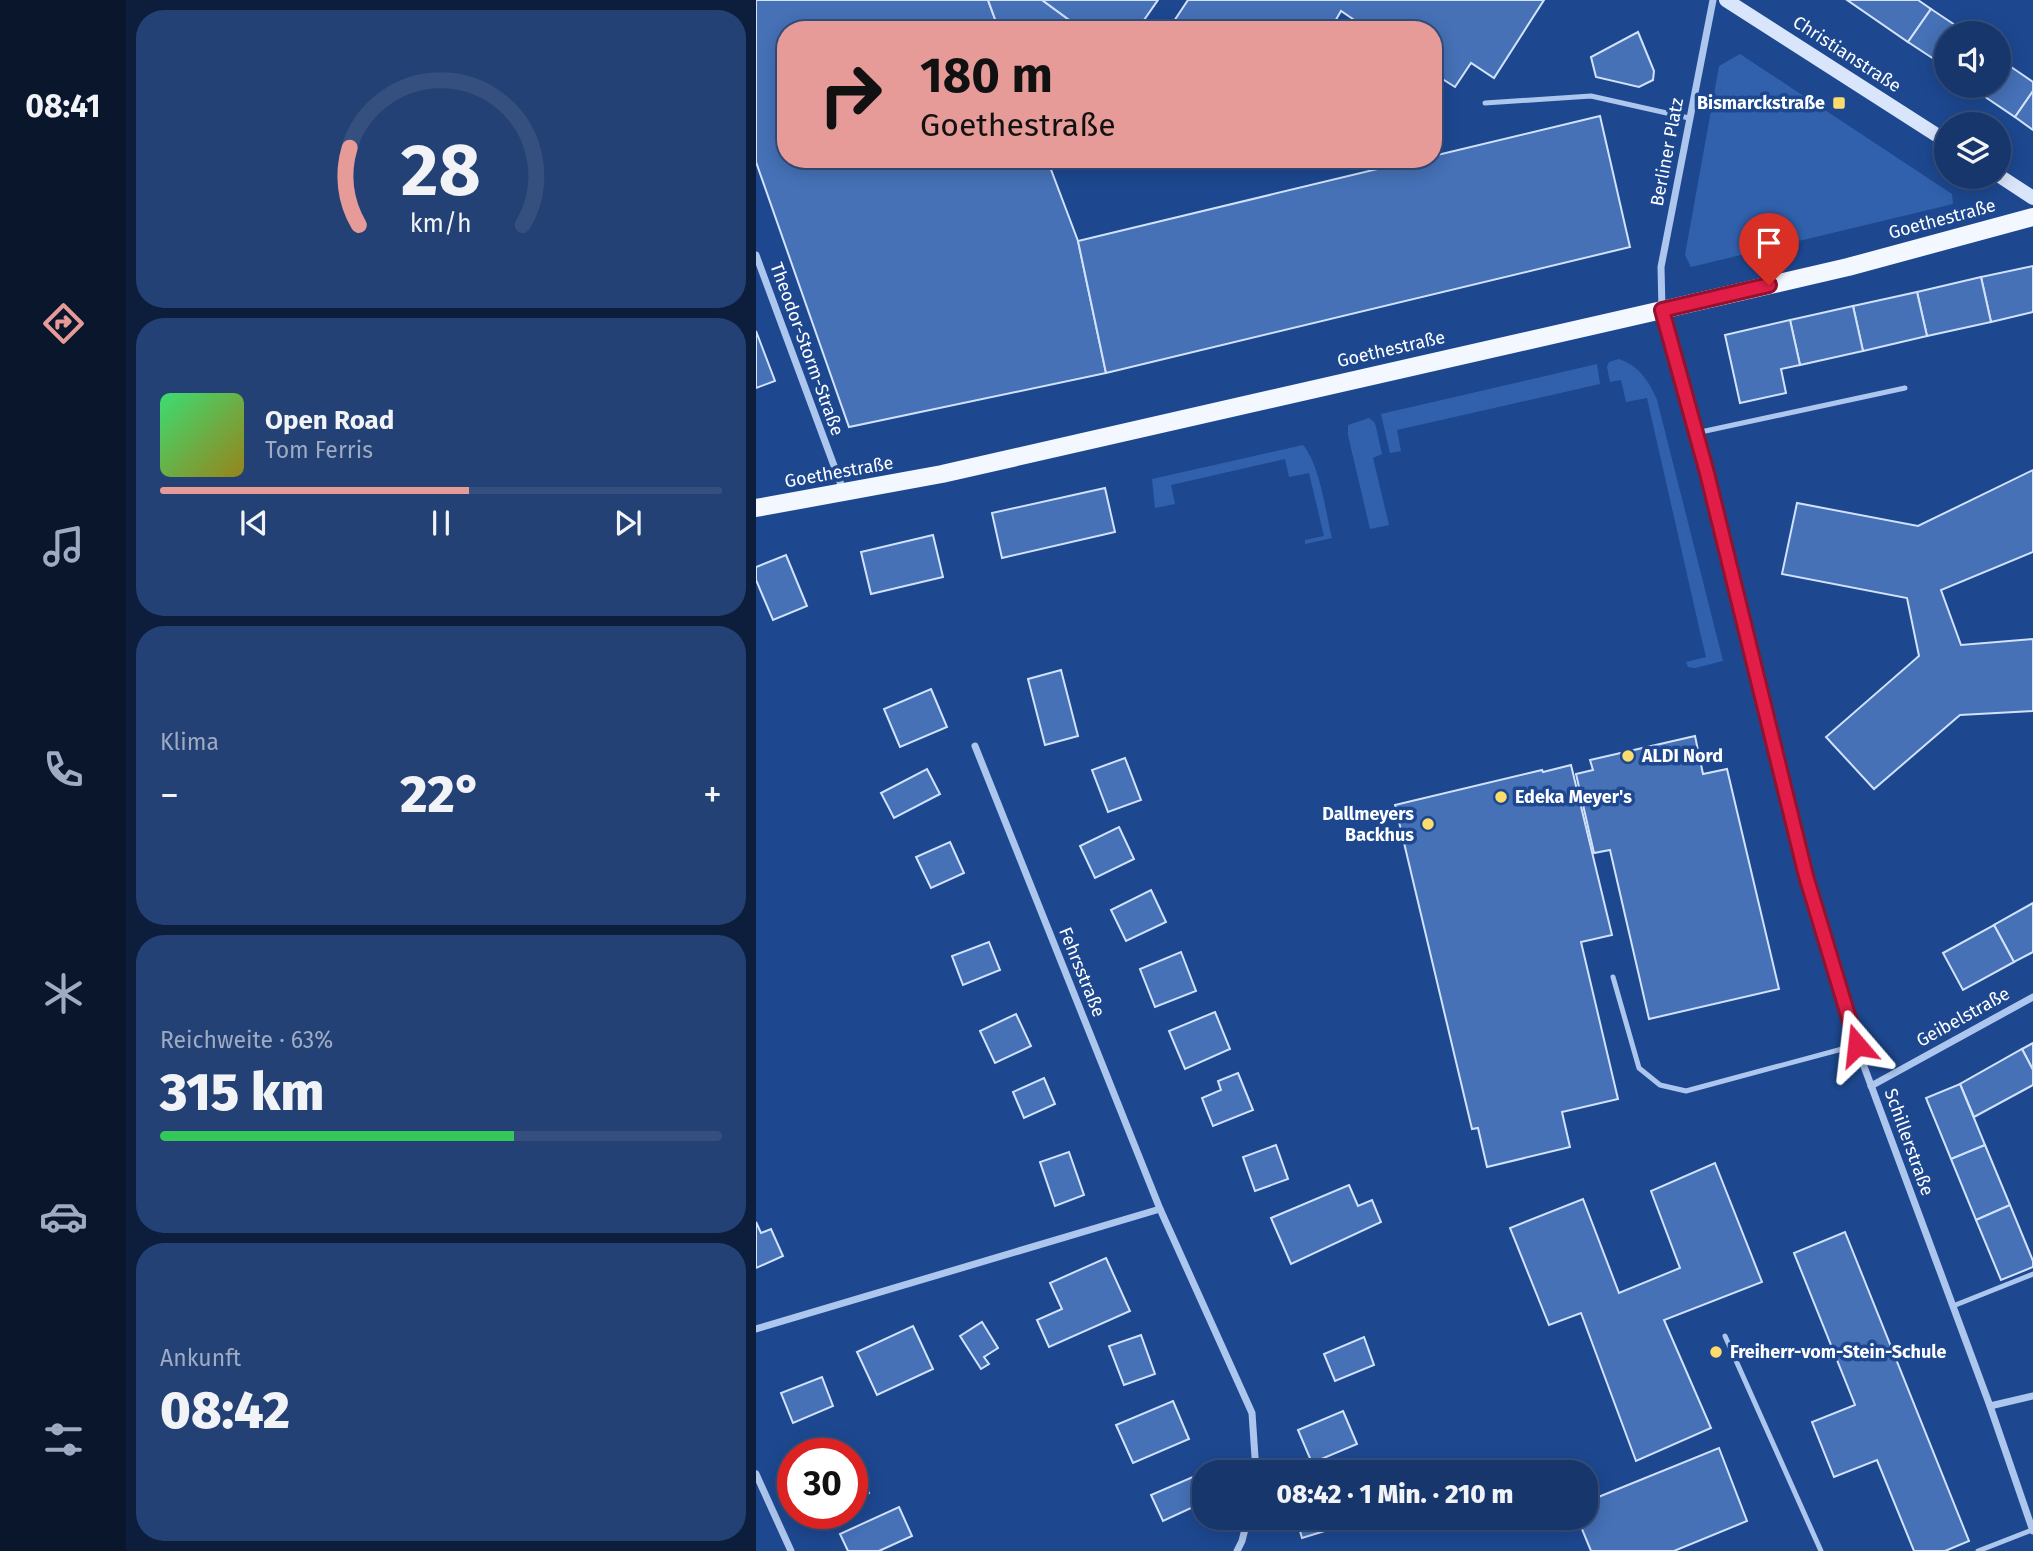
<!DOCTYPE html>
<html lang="de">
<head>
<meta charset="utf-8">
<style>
	body { margin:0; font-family:"Fira Sans",sans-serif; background:#234174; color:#f1f3f6; height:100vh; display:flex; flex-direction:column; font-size:26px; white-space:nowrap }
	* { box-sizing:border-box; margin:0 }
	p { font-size:23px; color:#9eabc2 }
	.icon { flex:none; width:38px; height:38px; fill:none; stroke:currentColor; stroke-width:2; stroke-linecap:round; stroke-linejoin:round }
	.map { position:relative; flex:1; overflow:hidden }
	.sheet { display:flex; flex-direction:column; gap:10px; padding:10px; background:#0c1e3b; width:630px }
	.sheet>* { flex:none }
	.top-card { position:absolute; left:21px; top:21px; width:665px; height:147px; border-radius:28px; box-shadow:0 4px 18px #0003,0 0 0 2px #35507f; background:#e69b98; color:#111; overflow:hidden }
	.fabs { position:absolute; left:1178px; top:21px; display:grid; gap:14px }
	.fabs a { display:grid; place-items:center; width:77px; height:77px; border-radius:50%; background:#16366c; box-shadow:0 4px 18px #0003,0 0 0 2px #35507f; font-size:35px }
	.speed { position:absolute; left:21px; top:1438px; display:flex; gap:14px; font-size:35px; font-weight:700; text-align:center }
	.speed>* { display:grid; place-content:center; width:91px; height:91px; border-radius:50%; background:#16366c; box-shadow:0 4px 18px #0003,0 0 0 2px #35507f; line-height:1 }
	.speed .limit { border:10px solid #d22; background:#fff; color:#111 }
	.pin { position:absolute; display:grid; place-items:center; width:60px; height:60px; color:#fff; margin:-72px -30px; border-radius:50% 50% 50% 0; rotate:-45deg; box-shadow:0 0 7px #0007 }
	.pin .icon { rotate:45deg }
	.me { position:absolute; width:77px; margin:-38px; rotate:343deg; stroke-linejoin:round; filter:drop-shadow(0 0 5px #0008) }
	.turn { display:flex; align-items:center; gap:24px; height:147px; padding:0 28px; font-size:32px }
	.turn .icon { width:91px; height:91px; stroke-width:2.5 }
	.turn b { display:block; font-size:49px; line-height:60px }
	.big { font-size:52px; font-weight:800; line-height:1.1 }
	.sheet .tile { flex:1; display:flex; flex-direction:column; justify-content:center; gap:10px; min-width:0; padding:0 24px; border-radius:28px; background:#234174 }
	.sheet .dial { align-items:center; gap:0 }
	.dial svg { height:182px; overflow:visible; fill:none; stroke:#35507f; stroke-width:7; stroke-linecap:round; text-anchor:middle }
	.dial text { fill:#f1f3f6; stroke:none }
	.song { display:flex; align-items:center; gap:21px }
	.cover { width:84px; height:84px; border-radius:10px; background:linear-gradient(135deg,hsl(140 70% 55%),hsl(50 70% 35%)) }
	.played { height:7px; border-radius:4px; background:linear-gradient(90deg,#e69b98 55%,#35507f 55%) }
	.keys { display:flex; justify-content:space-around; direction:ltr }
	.heat { display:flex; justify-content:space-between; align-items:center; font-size:38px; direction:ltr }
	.charge { height:10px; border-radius:5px; background:linear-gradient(90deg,#34c759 63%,#35507f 0) }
	.trip { position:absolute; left:436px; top:1460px; width:406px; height:70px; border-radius:28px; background:#16366c; box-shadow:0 4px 18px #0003,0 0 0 2px #35507f; font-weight:800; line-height:70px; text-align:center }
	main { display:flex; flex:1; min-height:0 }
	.dock { display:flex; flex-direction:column; width:126px; justify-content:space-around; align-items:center; background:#09162b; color:#9eabc2 }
	.dock .icon { width:49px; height:49px }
	.dock .on { color:#e69b98 }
	.dock b { font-size:32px; color:#f1f3f6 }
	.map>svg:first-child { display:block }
	.green { fill:#3161ad }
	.building { fill:#4671b7; stroke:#d2e2fa; stroke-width:2 }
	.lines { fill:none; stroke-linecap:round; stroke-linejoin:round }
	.lane { stroke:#adc6ed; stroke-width:5 }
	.street { stroke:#adc6ed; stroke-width:7 }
	.secondary { stroke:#d9e5fa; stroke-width:14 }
	.primary { stroke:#f3f7ff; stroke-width:18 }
	.route-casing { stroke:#92132f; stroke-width:18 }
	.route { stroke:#e11d48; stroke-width:12 }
	.poi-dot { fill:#fddc6b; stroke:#1d4890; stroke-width:2.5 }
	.labels { text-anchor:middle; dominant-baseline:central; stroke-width:7; stroke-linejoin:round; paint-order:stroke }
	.street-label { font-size:18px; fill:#fff; stroke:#1d4890 }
	.poi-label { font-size:18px; font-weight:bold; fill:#fff; stroke:#1d4890; text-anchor:start }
</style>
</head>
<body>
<main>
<nav class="dock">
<b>08:41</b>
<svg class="icon on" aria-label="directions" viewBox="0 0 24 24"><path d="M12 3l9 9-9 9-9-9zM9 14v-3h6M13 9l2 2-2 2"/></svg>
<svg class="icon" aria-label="music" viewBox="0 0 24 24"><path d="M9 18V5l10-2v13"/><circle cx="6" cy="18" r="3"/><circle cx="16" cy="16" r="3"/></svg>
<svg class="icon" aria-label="phone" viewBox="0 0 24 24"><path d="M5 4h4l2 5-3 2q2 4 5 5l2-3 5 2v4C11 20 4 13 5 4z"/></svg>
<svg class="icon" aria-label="climate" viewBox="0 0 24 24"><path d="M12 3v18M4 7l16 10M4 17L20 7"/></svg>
<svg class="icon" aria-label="car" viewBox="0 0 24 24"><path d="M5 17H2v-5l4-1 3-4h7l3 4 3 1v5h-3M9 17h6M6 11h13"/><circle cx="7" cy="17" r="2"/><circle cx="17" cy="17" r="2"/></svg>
<svg class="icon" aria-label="filters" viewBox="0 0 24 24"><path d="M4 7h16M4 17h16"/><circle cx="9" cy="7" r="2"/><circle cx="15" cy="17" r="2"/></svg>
</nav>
<section class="sheet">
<div class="tile dial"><svg viewBox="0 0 100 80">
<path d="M14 69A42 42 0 1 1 86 69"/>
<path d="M14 69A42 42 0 0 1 10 35" stroke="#e69b98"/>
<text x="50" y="56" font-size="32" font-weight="700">28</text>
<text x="50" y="72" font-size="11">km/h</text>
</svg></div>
<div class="tile">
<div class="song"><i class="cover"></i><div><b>Open Road</b><p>Tom Ferris</p></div></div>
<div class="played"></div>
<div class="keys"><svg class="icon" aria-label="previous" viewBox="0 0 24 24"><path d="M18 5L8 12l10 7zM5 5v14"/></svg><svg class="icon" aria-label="pause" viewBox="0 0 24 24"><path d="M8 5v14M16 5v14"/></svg><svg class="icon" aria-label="next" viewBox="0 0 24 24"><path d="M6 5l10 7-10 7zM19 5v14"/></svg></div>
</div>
<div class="tile"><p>Klima</p>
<div class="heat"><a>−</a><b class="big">22°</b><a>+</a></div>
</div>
<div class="tile"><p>Reichweite · 63%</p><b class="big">315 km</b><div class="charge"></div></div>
<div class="tile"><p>Ankunft</p><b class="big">08:42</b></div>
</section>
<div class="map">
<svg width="1277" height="1551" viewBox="0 0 1277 1551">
	<rect width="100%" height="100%" fill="#1d4890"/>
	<g class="green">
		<polygon points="984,54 1196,194 1197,204 935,267 929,255 963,66"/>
		<path d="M863,359C883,366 893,381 901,400L967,661L939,668L932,667L930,662L950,657L945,636L891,398L870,402L865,380L854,382L851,367L853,362Z"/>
		<polygon points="841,364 844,384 641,430 645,451 634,453 625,414"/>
		<polygon points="613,418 619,423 626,454 617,458 633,525 614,529 592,435 592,425"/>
		<path d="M547,445C565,467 569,511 576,538L549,544V540L568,536L553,473L533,477L529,459L415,485L419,504L399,508L396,479Z"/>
	</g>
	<g class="building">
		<polygon points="0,0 232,0 243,30 30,30 30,159 291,159 322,241 350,373 93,427 0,162"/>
		<polygon points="232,0 286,0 320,25 308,30 243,30"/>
		<polygon points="286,0 402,0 381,30 327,30"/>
		<polygon points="432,0 788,0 738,78 715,63 699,87 677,73 677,30 613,30 585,11 574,30 412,30"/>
		<polygon points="1091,0 1162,0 1175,9 1152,42"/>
		<polygon points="1175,9 1211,33 1190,33 1190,67 1152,42"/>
		<polygon points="882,32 898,71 897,80 883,87 840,77 835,57"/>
		<polygon points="1242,58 1277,82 1277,91 1259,117 1213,86 1242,86"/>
		<polygon points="1277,91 1277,130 1259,117"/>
		<polygon points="844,116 874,247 350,373 322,241 663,159 677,159 677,156"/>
		<polygon points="1277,266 1277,312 1235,322 1225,277"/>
		<polygon points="1225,277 1235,322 1171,336 1161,292"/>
		<polygon points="1161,292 1171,336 1107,351 1097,306"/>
		<polygon points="1097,306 1107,351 1044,365 1034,320"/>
		<polygon points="1034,320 1044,365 1025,369 1030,393 984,403 969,335"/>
		<polygon points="0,331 19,381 0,388"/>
		<polygon points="1277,470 1277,552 1185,590 1205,645 1277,639 1277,711 1204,715 1118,789 1070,737 1163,656 1151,598 1026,574 1041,503 1162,526"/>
		<polygon points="349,488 359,532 246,558 236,513"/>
		<polygon points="177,535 187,577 115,594 105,552"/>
		<polygon points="30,555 51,606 17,620 0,580 0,567"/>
		<polygon points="305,670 322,736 289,745 272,679"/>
		<polygon points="175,689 191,727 144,747 128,709"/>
		<polygon points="939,736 947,774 971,769 1023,989 893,1019 854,850 838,853 820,774 837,770 834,760"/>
		<polygon points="369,758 385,800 352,812 336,770"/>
		<polygon points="815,765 856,935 825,942 862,1099 806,1112 814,1147 731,1167 722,1128 716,1129 639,805 786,770 787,772"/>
		<polygon points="171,769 184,794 138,818 125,793"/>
		<polygon points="363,827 378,859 339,878 324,846"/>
		<polygon points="194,842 208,873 175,888 160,857"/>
		<polygon points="395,890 410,922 370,941 355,910"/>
		<polygon points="1277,903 1277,952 1258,962 1238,925"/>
		<polygon points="1238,925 1258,962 1207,990 1187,953"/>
		<polygon points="233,942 244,970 207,985 196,956"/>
		<polygon points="425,952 440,991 399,1007 384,969"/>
		<polygon points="459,1012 474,1049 429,1069 413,1031"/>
		<polygon points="260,1014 275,1046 239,1063 224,1031"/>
		<polygon points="1277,1043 1277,1070 1266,1049"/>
		<polygon points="1266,1049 1277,1070 1277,1085 1218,1117 1204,1084"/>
		<polygon points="482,1073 497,1110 457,1126 446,1098 465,1090 462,1081"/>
		<polygon points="288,1078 299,1104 268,1118 257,1092"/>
		<polygon points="1204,1084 1229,1145 1195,1159 1170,1098"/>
		<polygon points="520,1145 532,1179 499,1191 487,1157"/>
		<polygon points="1229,1145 1254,1205 1220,1220 1195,1159"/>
		<polygon points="313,1152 328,1195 299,1206 284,1162"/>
		<polygon points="959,1163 1006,1282 908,1320 955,1428 880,1461 825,1313 793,1325 754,1228 827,1199 863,1293 924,1268 895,1191"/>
		<polygon points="593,1185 602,1206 616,1200 625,1222 535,1264 515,1218"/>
		<polygon points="1254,1205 1277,1261 1277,1267 1245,1280 1220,1220"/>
		<polygon points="0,1222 5,1233 15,1229 27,1256 0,1268"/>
		<polygon points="1089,1232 1213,1541 1189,1551 1158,1551 1121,1460 1078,1477 1056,1422 1099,1405 1038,1253"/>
		<polygon points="350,1258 374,1311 293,1347 281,1320 306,1309 294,1283"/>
		<polygon points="226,1322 242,1348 228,1357 233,1364 225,1369 204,1336"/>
		<polygon points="157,1326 177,1369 121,1395 101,1352"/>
		<polygon points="385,1335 399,1374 368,1385 353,1346"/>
		<polygon points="608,1337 618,1365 579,1381 568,1354"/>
		<polygon points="66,1377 77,1406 37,1423 25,1393"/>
		<polygon points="417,1401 433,1439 377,1463 360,1425"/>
		<polygon points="587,1411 601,1444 556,1463 542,1430"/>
		<polygon points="963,1448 991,1521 918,1551 835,1551 821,1517 830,1517 830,1502"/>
		<polygon points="100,1462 113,1493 96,1501 96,1463"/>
		<polygon points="446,1473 448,1478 448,1502 407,1521 395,1495"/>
		<polygon points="143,1507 156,1536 123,1551 92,1551 84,1534"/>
		<polygon points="540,1517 593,1517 595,1523 546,1538"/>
	</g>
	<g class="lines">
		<g class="lane">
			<polyline points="729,103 835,96 933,118"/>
			<polyline points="940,433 1149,388"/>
			<polyline points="857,977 883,1068 904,1085 930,1091 1101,1045"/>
			<polyline points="1197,1306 1277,1274"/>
			<polyline points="969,1336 1065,1551"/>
			<polyline points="1222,1551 1276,1530"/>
		</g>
		<g class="street">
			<polyline points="957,0 905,267 906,310 961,514 1050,876 1106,1061 1234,1406 1277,1531"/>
			<polyline points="0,255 87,490"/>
			<polyline points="1115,1086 1277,997"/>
			<polyline points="404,1209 496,1413 500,1472"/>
			<polyline points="0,1329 404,1209 219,746"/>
			<polyline points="1234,1406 1277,1396"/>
			<polyline points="0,1474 35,1551"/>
			<polyline points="481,1551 486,1541 492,1517"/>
		</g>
		<g class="secondary">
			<polyline points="970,0 1190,141"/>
			<polyline points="1242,175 1277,198"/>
		</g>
		<polyline class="primary" points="0,508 186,474 906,310 1092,267 1277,217"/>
	</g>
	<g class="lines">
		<defs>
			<polyline id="route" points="1013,285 906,310 951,473 1050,876 1101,1045"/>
		</defs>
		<use href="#route" class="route-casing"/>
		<use href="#route" class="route"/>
	</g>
	<g class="poi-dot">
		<rect x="1076" y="96" width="14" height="14" rx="3.5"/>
		<circle cx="872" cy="756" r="7"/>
		<circle cx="745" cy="797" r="7"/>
		<circle cx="672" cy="824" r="7"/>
		<circle cx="960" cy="1352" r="7"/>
	</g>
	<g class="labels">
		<g class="street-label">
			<text transform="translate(1091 54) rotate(33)">Christianstraße</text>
			<text transform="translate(911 152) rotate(-79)">Berliner Platz</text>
			<text transform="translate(1186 219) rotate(-15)">Goethestraße</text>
			<text transform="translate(51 349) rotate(70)">Theodor-Storm-Straße</text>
			<text transform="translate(635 349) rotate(-13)">Goethestraße</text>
			<text transform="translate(83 472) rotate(-10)">Goethestraße</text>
			<text transform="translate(326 972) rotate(68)">Fehrsstraße</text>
			<text transform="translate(1207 1017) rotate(-29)">Geibelstraße</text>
			<text transform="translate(1153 1142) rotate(70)">Schillerstraße</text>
		</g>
		<g class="poi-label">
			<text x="1069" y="103" text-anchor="end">Bismarckstraße</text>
			<text x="886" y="756">ALDI Nord</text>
			<text x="759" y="797">Edeka Meyer's</text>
			<text x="658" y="814" text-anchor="end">Dallmeyers<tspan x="658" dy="21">Backhus</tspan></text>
			<text x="974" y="1352">Freiherr-vom-Stein-Schule</text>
		</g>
	</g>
</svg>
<div class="fabs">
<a><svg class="icon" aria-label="sound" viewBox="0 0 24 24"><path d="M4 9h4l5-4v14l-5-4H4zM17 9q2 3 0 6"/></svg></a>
<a><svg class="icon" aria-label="layers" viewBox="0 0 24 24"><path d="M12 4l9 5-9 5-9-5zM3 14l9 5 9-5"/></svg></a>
</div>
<div class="speed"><div class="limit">30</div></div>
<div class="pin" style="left:1013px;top:285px;background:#d93025"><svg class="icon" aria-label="arrive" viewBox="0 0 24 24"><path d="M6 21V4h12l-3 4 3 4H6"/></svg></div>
<svg class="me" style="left:1101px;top:1045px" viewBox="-20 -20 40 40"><path d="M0-17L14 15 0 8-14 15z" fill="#e11d48" stroke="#fff" stroke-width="4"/></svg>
<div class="trip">08:42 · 1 Min. · 210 m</div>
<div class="top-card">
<div class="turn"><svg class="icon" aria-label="right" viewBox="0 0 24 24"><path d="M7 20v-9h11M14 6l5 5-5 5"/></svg><div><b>180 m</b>Goethestraße</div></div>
</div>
</div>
</main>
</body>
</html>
